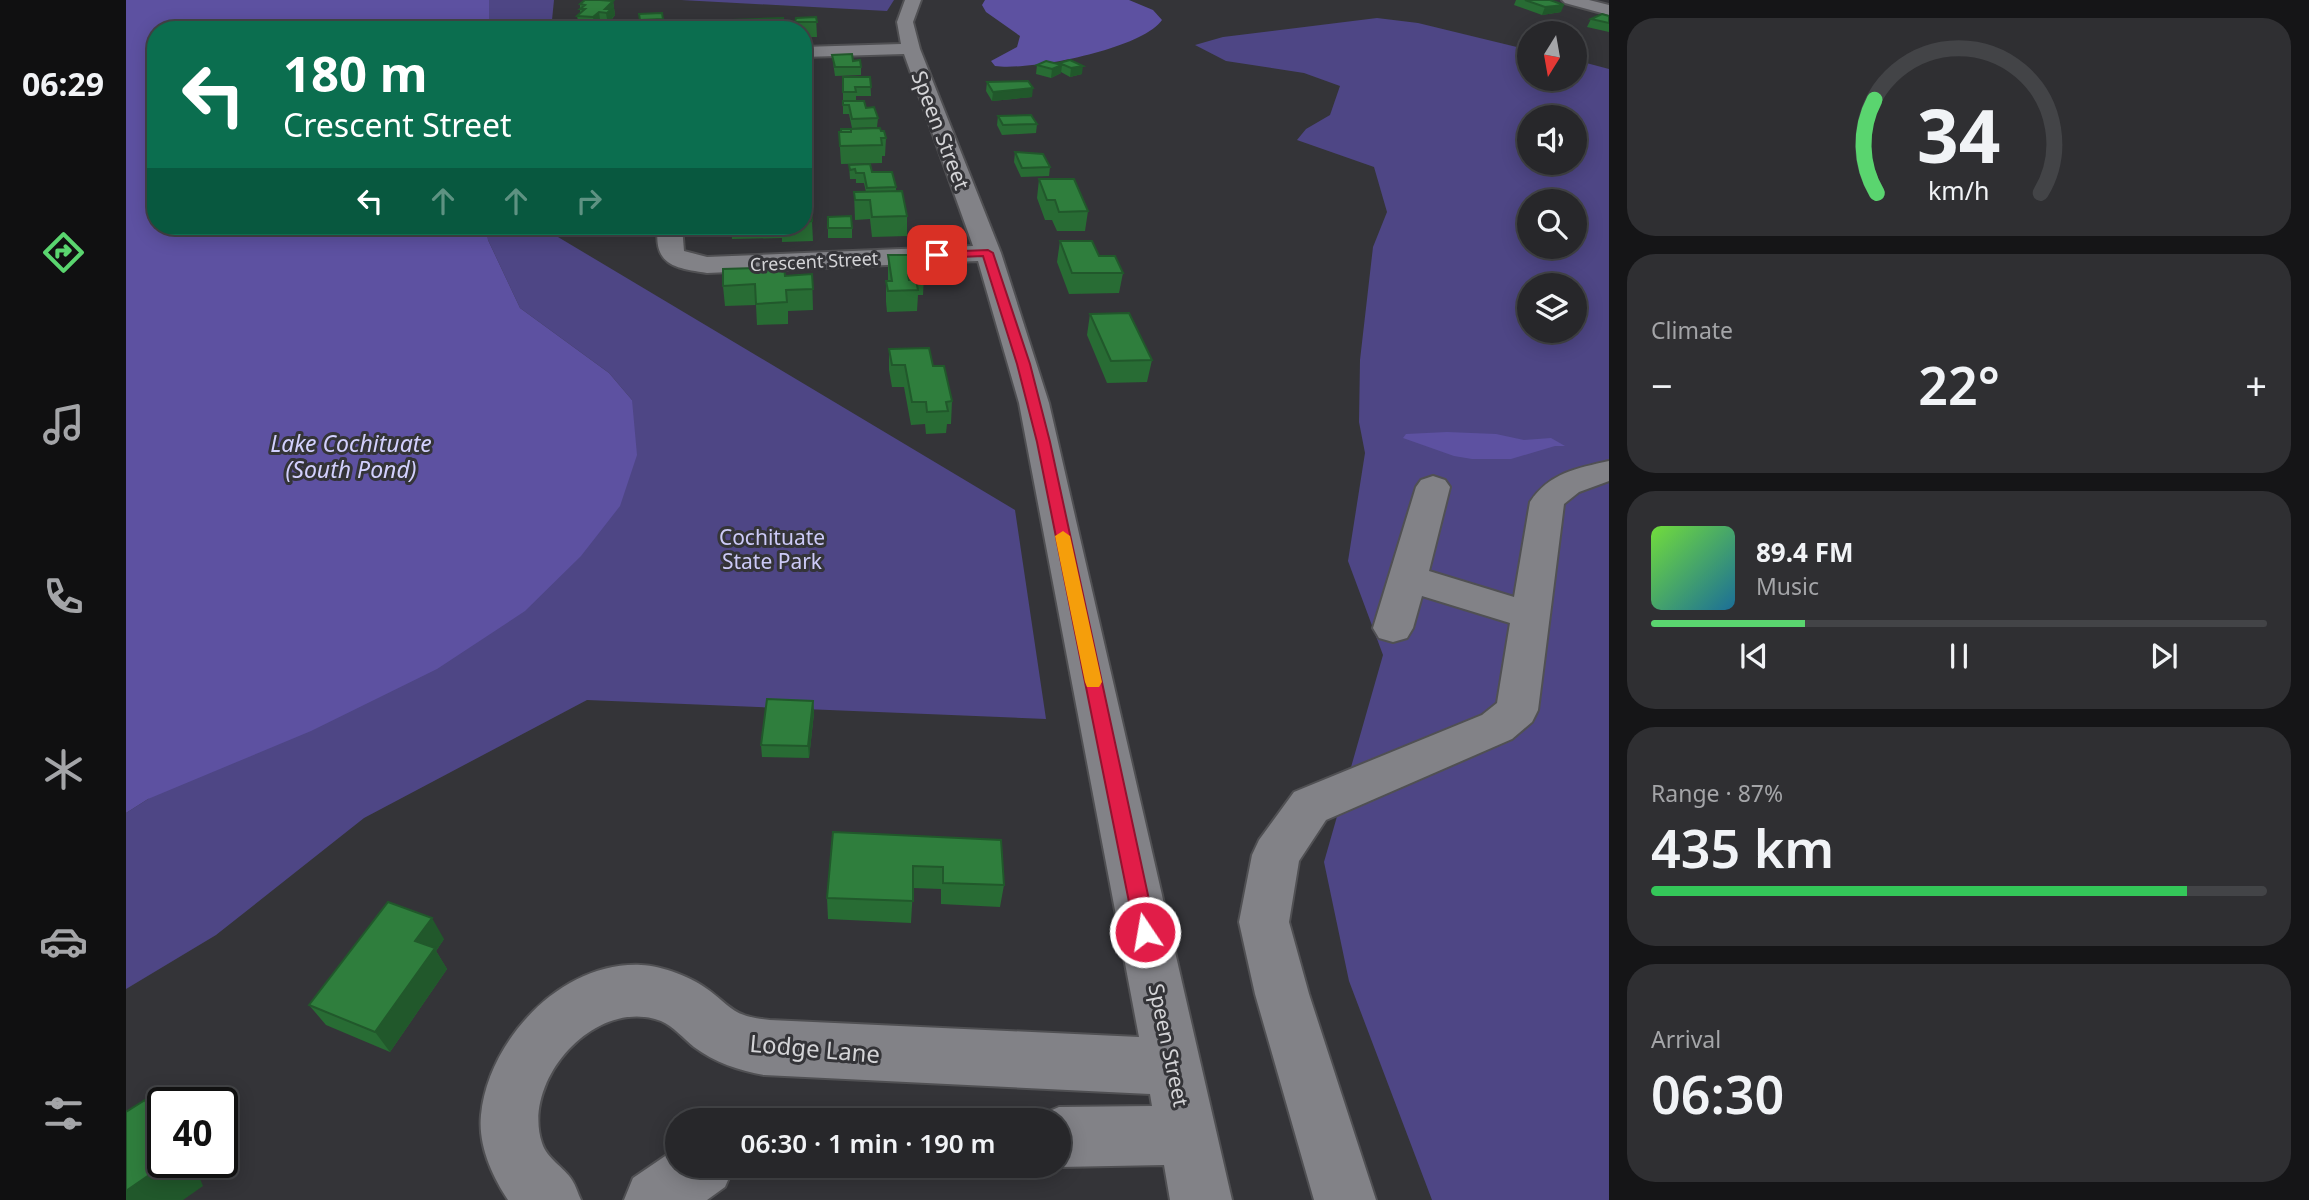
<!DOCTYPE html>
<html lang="en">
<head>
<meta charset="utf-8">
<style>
	body { margin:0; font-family:"Noto Sans",sans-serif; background:#2f2f32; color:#f1f3f6; height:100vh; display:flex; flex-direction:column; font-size:26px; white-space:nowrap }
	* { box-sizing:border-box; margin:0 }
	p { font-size:23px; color:#a4a5a8 }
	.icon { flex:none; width:38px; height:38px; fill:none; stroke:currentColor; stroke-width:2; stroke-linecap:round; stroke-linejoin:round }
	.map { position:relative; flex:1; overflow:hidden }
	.drawer { display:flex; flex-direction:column; gap:18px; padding:18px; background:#151517; width:700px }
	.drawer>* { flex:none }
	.top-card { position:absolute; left:21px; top:21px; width:665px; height:214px; border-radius:28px; box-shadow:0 4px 18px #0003,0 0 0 2px #434447; background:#0b6e4f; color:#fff; overflow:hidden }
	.needle { width:46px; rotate:191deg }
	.tools { position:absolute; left:1391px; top:21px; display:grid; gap:14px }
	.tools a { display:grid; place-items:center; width:70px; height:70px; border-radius:50%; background:#27272a; box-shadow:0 4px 18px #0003,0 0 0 2px #434447; font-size:35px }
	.speed { position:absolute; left:21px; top:1087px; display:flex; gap:14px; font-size:35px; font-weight:700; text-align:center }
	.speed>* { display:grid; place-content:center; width:91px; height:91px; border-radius:50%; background:#27272a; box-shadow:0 4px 18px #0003,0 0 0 2px #434447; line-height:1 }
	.speed .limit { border:4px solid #111; border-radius:10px; background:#fff; color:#111 }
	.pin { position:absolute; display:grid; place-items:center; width:60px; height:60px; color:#fff; margin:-30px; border-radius:14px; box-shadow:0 4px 10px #0006 }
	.me { position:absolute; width:77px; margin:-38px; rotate:348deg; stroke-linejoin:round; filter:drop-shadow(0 0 5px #0008) }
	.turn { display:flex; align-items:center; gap:24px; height:147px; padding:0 21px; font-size:32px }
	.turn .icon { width:91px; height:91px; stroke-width:2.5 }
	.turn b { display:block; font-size:49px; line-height:60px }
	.lanes { display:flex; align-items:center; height:66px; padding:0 21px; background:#0003; justify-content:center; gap:35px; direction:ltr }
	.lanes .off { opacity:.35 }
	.big { font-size:52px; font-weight:600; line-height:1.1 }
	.drawer .tile { flex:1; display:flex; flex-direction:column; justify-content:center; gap:10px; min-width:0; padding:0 24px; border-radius:28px; background:#2f2f32 }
	.drawer .dial { align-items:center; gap:0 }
	.dial svg { height:182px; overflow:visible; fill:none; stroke:#434447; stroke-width:7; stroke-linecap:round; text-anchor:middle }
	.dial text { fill:#f1f3f6; stroke:none }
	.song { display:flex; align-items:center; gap:21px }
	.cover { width:84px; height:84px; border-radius:10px; background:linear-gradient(135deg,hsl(100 70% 55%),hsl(200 70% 35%)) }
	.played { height:7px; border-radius:4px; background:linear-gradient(90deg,#5ad56f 25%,#434447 25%) }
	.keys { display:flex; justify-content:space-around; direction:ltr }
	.heat { display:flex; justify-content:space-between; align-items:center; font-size:38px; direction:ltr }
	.charge { height:10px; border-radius:5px; background:linear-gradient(90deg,#34c759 87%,#434447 0) }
	.trip { position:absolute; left:539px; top:1108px; width:406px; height:70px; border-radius:35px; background:#27272a; box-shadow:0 4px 18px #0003,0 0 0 2px #434447; font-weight:600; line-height:70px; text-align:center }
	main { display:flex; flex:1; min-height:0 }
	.tabs { display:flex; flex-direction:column; width:126px; justify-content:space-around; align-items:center; background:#101011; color:#a4a5a8 }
	.tabs .icon { width:49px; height:49px }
	.tabs .current { color:#5ad56f }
	.tabs b { font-size:32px; color:#f1f3f6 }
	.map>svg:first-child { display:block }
	.green { fill:#4e4685; fill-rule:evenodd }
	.water { fill:#5d51a1 }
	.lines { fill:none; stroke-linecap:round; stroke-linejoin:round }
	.minor-casing { stroke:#505053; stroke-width:4 }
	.minor { fill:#828287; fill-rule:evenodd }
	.wall { fill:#286c34 }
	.shaded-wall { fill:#21582b }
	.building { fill:#2f7e3d; stroke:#21582b; stroke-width:2 }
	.route { fill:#e11d48; stroke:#92132f; stroke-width:2 }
	.slow { fill:#f59e0b }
	.labels { text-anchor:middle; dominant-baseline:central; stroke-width:6; stroke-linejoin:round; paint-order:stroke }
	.far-street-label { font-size:18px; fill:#d4d4d7; stroke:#343438 }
	.street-label { font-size:21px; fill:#d4d4d7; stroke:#343438 }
	.park-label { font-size:21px; fill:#cccaf7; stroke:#343438 }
	.water-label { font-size:23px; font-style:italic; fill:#d2d0fd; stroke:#343438 }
	.near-street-label { font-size:24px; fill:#d4d4d7; stroke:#343438 }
</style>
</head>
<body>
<main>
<nav class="tabs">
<b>06:29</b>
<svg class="icon current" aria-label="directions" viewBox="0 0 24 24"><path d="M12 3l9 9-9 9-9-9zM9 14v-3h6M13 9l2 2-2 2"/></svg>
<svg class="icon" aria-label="music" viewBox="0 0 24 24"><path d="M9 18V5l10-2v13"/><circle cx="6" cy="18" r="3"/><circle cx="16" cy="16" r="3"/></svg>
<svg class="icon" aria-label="phone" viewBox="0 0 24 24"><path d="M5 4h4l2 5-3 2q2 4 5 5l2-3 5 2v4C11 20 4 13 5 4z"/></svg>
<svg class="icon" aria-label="climate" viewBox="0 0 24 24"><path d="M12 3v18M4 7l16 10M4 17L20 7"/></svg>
<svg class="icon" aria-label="car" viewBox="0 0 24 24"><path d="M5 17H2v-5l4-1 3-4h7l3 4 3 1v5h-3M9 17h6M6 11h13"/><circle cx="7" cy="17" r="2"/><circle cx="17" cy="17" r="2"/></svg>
<svg class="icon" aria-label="filters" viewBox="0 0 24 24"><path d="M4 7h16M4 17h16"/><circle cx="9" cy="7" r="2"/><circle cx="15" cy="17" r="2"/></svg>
</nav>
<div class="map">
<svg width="1483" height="1200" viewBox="0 0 1483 1200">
	<rect width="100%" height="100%" fill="#343438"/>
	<g class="green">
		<polygon points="363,0 428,0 425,30 363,30"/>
		<polygon points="555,0 768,0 761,11"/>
		<path d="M1251,18L1292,23L1403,50L1404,79H1449V60L1483,69V1200H1306L1223,981L1198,862L1257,655L1222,561L1239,453L1233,422L1234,360L1247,247L1261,212L1248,167L1171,140L1180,129L1204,115L1214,86L1178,73L1100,61L1069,45L1097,37ZM1404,117H1449V163H1404ZM1404,201H1449V247H1404ZM1404,285H1449V331H1404Z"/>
		<polygon points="360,226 430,226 432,237 889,510 920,719 461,700 238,818 90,935 0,989 0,813 22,799 506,400 483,373 394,308 362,240"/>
	</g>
	<g class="water">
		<polygon points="0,0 363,0 363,30 30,30 30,226 360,226 362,240 394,308 483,373 506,400 511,455 494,506 455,556 399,611 311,669 185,731 22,799 0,813"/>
		<path d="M859,0H1003L1027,10L1036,20C1016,49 904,71 869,66L865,61L891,47L894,36L860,12L856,5Z"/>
		<polygon points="1321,432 1370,434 1398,440 1425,438 1439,446 1429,446 1385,459 1346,459 1328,456 1277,438 1280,434"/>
	</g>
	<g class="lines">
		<defs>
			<g id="minor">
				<path d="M779,0H795L787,22L794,49L875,253L923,403L1106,1200H1044L1038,1165L933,1167L931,1166H933V1120H911L912,1116L933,1107L1026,1106L1024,1094L638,1075C614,1071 588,1062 568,1047C558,1039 547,1026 535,1021C470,996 395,1080 416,1143C421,1159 438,1167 446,1180C450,1186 452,1194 455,1200H382C366,1176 352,1145 355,1115C362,1040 436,961 515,965C537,966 566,977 584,991C595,999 605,1011 618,1015C626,1018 636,1019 644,1020L1013,1037L893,403L852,261L581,273C548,268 527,265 532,226H556L558,251L581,257L847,246L778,54L677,57V47L775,44L771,22Z"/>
				<polygon points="1436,0 1463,0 1483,5 1483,15 1439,3"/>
				<path d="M1483,461V481L1453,492L1438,504L1412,710L1406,722L1386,739L1200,820L1173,861L1163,922L1183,994L1250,1200H1188L1129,994L1113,922L1126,855L1133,840L1168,792L1356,715L1371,703L1384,623L1296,596L1287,628L1281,638L1267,642L1253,638L1247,628L1290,487L1295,480L1307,476L1319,480L1324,487L1303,571L1388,597L1404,502C1423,473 1451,468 1483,461Z"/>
				<polygon points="551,1148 551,1166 608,1166 599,1187 581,1200 498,1200 507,1178"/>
			</g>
		</defs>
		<use href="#minor" class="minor-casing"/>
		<use href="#minor" class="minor"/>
	</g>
	<g class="wall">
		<polygon points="1390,0 1424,0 1435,12 1416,15 1388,5"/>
		<polygon points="487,1 489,15 486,19 487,24 483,28 475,27 473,30 454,30 451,16 454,14 454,4"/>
		<polygon points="1483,16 1483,32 1461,27 1465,19"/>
		<polygon points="690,17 691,37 677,37 677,30 670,30 670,18"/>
		<polygon points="706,55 727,61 735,67 735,75 709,76"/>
		<polygon points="944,60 956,74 944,77 935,72 935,73 925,78 910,74 911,65 933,64 933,63"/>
		<polygon points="717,77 744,77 745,96 730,96 730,101 752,118 751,127 726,128 723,114 717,114"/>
		<polygon points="861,82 906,97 866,101 860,91"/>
		<polygon points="872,116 911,124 910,133 876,135 871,125"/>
		<polygon points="715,129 755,131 760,138 759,156 756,156 756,163 715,164 713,132 715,132"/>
		<polygon points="889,152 924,167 923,176 895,177 888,162"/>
		<polygon points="723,165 746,172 770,187 770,191 781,216 781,236 746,237 744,219 729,220 728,192 740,192 738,183 730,183 730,179 724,179"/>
		<polygon points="913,179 962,211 959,231 931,231 926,220 919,220 911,198"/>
		<polygon points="677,202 685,202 687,241 656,242 656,238 606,239 605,226 677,226"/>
		<polygon points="702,217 726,228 726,238 702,238"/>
		<polygon points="934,241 973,256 997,273 993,293 943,294 931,262"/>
		<polygon points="762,255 798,275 797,295 792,295 791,311 761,312 760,302 760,281 762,281"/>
		<polygon points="686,274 687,310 662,311 662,324 631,325 630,305 599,306 597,286 659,276"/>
		<polygon points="964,314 1026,360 1021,382 981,383 961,335"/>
		<polygon points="763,349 807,366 826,401 825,424 821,424 820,433 800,434 799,424 785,425 778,387 766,387 763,370"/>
		<polygon points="687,701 688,713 683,758 636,757 635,745"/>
		<polygon points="707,832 878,885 874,907 815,904 815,889 787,888 785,923 702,919 701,898"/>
		<polygon points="318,939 310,951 321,969 264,1052 200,1025 183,1005"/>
	</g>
	<g class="shaded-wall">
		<polygon points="487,1 489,15 486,18 487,24 483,28 479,9"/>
		<polygon points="1438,5 1435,12 1416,15 1419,7"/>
		<polygon points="473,12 475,27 473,30 469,30 467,17"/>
		<polygon points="537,19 538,27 515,28 514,20"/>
		<polygon points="657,23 658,30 607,30 606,26"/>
		<polygon points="936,65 935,73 925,78 926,69"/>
		<polygon points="957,66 956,74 944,77 945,68"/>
		<polygon points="907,88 906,97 866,101 867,92"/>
		<polygon points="687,701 688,713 683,758 682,746"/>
		<polygon points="306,918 318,939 310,951 321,969 264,1052 249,1032 289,941"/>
		<polygon points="19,1100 37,1114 37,1144"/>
		<polygon points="42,1162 67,1162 77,1186 57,1200 0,1200 0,1191"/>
	</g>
	<g class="building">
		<polygon points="459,0 474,0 487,1 479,9 485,9 481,13 473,12 467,17 451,16 459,9 454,9 459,5 454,4"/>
		<polygon points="1399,0 1424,0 1438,5 1419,7"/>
		<polygon points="536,13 537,19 514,20 513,14"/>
		<polygon points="1476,14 1483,16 1483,23 1465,19"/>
		<polygon points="690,17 691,22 669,22 670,18"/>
		<polygon points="657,18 657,23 606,26 607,20"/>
		<polygon points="726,54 727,61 734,60 735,67 709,67 706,55"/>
		<polygon points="944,60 957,66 945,68 933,63"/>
		<polygon points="920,61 936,65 926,69 911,65"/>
		<polygon points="717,77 744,77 745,87 729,87 730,92 717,92"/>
		<polygon points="902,81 907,88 867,92 861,82"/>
		<polygon points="717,101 738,101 740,108 748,107 752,118 726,119 723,105 717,105"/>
		<polygon points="905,115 911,124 877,125 872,116"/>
		<polygon points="754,128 755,131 758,131 760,138 755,138 756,145 714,146 713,132 725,132 725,129"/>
		<rect x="715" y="129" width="10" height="3"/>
		<polygon points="889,152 917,154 924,167 896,168"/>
		<polygon points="744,164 746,172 766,172 770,187 741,188 738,173 730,173 729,169 724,170 723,165"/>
		<polygon points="913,179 948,179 962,211 933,212 929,200 921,200"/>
		<polygon points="776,191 781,216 746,217 744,200 729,200 728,192"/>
		<polygon points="677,202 685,202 686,221 677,222"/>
		<polygon points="725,216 726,228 702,228 702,217"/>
		<polygon points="934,241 966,241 973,256 989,256 997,273 946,273"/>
		<polygon points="762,255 794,255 798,275 782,275 783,280 790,280 792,290 762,291 760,281 766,281"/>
		<polygon points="658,267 659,276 686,274 687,289 660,290 661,302 630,304 629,284 597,286 597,269"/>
		<polygon points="1003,313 1026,360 985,361 964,314"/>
		<polygon points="803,348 807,366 818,366 826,401 820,402 822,411 801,412 800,402 786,402 779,365 766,365 763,349"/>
		<polygon points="641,699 687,701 682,746 635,745"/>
		<polygon points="707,832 875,840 878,885 817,883 817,867 787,866 787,901 701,898"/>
		<polygon points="262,902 306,918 289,941 309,948 249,1032 183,1005"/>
		<polygon points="19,1100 37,1144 37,1162 42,1162 0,1191 0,1112"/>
	</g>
	<polygon class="route" points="862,250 867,253 904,364 924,442 1030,932 1027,938 1019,941 1012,938 1009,932 911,442 891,364 857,256 811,258 806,255 811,252"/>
	<polygon class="slow" points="937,531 944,536 976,682 973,687 961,687 959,682 929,536"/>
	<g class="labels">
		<g class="far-street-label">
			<text transform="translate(688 261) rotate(-3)">Crescent Street</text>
		</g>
		<g class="street-label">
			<text transform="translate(815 130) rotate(69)">Speen Street</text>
			<text transform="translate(1043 1045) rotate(78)">Speen Street</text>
		</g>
		<g class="park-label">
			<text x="646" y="537">Cochituate<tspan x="646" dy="24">State Park</tspan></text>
		</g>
		<g class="water-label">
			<text x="225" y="443">Lake Cochituate<tspan x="225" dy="26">(South Pond)</tspan></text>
		</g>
		<g class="near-street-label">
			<text transform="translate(689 1048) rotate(5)">Lodge Lane</text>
		</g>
	</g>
</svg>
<div class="tools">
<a><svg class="needle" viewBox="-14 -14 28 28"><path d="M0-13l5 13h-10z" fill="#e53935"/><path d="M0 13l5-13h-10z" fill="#a4a5a8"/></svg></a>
<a><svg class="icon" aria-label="sound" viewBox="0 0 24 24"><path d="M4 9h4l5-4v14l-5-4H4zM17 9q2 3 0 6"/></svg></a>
<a><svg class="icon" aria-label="search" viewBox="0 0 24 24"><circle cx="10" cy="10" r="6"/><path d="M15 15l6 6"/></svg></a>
<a><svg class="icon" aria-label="layers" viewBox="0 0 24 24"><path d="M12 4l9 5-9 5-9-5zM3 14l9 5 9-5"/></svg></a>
</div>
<div class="speed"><div class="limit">40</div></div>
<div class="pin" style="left:811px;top:255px;background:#d93025"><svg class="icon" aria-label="arrive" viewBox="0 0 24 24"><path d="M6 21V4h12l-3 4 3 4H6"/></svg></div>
<svg class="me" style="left:1019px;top:932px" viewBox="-20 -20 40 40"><circle r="17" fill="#e11d48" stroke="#fff" stroke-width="3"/><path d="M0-11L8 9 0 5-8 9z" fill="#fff"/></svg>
<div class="trip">06:30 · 1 min · 190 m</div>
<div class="top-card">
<div class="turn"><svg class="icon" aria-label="left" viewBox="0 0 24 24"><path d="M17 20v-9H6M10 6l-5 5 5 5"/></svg><div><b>180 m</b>Crescent Street</div></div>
<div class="lanes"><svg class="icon" aria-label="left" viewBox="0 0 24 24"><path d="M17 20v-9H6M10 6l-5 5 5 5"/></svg><svg class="icon off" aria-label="ahead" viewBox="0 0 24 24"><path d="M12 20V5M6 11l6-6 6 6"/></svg><svg class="icon off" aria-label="ahead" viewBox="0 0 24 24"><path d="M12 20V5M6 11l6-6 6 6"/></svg><svg class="icon off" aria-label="right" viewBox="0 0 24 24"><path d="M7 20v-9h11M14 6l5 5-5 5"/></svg></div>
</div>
</div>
<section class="drawer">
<div class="tile dial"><svg viewBox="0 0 100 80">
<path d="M14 69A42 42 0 1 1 86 69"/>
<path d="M14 69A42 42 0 0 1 13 28" stroke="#5ad56f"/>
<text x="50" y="56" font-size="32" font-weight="700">34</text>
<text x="50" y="72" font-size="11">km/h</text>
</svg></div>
<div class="tile"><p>Climate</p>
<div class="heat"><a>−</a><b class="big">22°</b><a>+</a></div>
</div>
<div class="tile">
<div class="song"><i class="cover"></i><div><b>89.4 FM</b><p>Music</p></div></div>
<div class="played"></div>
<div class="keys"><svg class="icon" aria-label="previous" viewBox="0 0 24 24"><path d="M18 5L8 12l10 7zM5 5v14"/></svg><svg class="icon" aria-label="pause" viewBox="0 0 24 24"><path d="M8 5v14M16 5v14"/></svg><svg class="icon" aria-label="next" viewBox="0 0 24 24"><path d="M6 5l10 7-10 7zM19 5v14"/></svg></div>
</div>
<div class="tile"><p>Range · 87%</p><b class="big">435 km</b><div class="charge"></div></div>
<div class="tile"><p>Arrival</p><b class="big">06:30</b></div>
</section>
</main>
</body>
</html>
